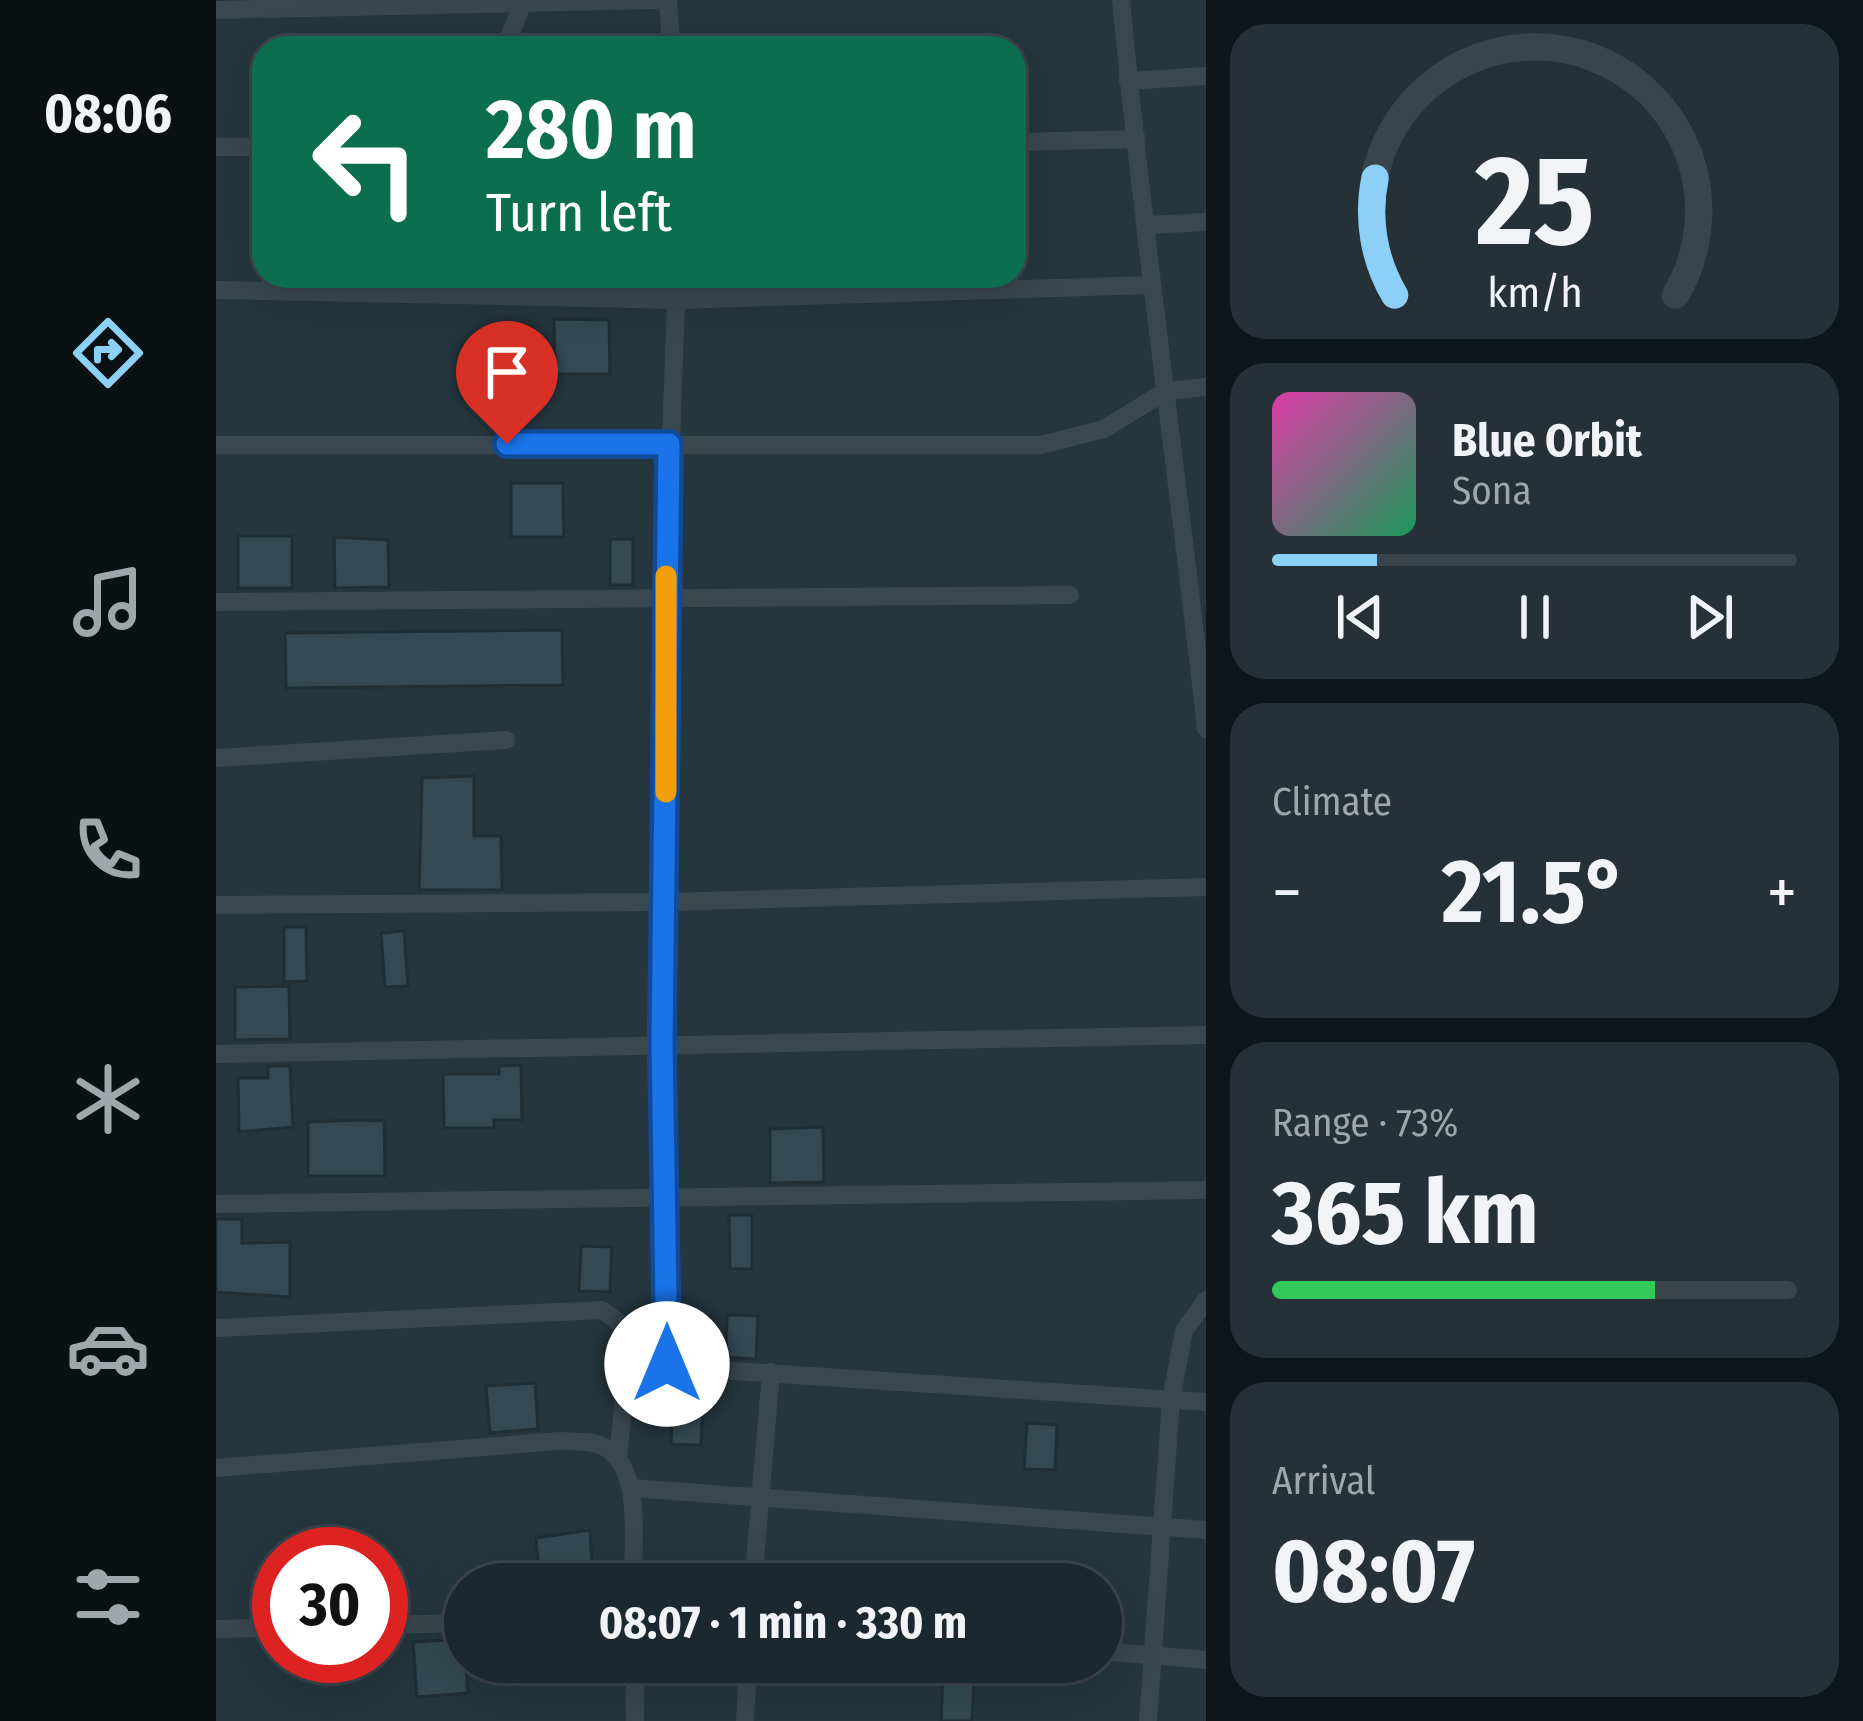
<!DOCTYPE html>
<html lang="en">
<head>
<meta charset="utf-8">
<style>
	body { margin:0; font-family:"Fira Sans Condensed",sans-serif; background:#253037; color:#f1f3f6; height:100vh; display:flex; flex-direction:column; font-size:45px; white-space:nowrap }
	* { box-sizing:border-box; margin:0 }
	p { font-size:39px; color:#a0a6aa }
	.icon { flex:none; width:66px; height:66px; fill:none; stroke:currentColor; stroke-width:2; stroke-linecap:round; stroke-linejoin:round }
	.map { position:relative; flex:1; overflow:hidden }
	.details { display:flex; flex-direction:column; gap:24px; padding:24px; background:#0f161a; width:657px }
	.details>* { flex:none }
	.hud { position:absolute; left:36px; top:36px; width:774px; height:252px; border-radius:36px; box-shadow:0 12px 48px #0002,0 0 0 3px #3a444b; background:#0b6e4f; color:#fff; overflow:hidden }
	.speed { position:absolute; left:36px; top:1527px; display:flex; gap:24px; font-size:60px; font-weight:700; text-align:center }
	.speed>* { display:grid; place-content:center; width:156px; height:156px; border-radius:50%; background:#1c282f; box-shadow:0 12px 48px #0002,0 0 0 3px #3a444b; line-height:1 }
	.speed .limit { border:18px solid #d22; background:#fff; color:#111 }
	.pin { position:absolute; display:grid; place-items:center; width:102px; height:102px; color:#fff; margin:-123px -51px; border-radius:50% 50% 50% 0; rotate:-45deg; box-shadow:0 0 12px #0007 }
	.pin .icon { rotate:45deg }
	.me { position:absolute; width:132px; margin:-66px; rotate:0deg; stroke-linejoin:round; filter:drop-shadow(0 0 9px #0008) }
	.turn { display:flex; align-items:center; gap:42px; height:252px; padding:0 36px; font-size:54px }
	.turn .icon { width:156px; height:156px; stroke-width:2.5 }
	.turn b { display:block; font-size:84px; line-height:102px }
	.big { font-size:90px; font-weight:700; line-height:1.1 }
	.details .tile { flex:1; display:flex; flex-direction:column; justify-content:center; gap:18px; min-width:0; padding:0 42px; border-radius:36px; background:#253037 }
	.details .dial { align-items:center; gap:0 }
	.dial svg { height:312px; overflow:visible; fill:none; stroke:#3a444b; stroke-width:7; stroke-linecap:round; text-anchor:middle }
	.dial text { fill:#f1f3f6; stroke:none }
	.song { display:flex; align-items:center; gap:36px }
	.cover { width:144px; height:144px; border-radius:18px; background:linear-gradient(135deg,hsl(320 70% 55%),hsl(150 70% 35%)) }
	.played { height:12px; border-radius:6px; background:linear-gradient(90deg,#8dd0f7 20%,#3a444b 20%) }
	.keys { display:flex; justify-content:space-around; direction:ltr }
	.heat { display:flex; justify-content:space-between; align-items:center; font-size:66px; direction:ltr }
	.charge { height:18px; border-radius:9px; background:linear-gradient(90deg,#34c759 73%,#3a444b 0) }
	.trip { position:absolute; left:228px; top:1563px; width:678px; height:120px; border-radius:60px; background:#1c282f; box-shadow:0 12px 48px #0002,0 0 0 3px #3a444b; font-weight:700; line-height:120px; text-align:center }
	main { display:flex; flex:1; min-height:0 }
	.dock { display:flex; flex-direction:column; width:216px; justify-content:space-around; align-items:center; background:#0b1013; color:#a0a6aa }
	.dock .icon { width:84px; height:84px }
	.dock .current { color:#8dd0f7 }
	.dock b { font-size:54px; color:#f1f3f6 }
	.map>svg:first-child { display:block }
	.building { fill:#344953; stroke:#202e36; stroke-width:3 }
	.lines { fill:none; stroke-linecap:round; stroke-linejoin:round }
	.street { stroke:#39474f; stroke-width:18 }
	.route-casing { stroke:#114b97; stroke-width:30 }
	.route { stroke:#1a73e8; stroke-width:21 }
	.slow { stroke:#f59e0b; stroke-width:21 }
</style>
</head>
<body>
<main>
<nav class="dock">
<b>08:06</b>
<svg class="icon current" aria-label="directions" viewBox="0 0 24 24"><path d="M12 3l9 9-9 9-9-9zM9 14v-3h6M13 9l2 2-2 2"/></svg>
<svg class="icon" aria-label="music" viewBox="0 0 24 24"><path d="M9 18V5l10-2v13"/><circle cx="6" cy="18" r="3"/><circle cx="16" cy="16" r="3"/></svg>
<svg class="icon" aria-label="phone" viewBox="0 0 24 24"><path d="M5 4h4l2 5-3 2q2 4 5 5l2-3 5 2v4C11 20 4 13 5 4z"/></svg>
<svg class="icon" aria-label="climate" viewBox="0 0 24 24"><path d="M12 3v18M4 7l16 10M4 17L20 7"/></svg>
<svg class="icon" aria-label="car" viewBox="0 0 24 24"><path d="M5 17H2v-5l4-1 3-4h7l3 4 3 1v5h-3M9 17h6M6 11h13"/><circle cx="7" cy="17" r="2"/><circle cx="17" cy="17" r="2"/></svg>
<svg class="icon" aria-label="filters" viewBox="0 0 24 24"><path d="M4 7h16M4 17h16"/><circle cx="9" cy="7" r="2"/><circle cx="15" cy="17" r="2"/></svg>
</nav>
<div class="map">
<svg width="990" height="1721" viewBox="0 0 990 1721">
	<rect width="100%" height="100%" fill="#25363f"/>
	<g class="building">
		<polygon points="338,319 393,320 394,374 339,374"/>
		<polygon points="295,483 347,483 348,537 295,537"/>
		<rect x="22" y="536" width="54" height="52"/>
		<polygon points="118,537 172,540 173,587 119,588"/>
		<rect x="394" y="539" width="23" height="46"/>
		<polygon points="346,630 347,685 70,688 69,633"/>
		<polygon points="258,776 258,836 285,836 286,890 203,890 206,778"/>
		<polygon points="68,927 90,927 91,981 68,982"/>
		<polygon points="188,931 192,986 169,987 165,933"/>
		<polygon points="73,986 74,1039 19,1040 19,987"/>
		<polygon points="305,1065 306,1120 278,1120 278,1128 228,1128 227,1074 283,1074 283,1066"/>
		<polygon points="52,1066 74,1066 77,1127 23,1132 22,1078 52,1078"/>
		<polygon points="141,1120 168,1121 169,1176 92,1176 92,1122"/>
		<polygon points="607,1127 608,1182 554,1183 554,1129"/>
		<polygon points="513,1215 536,1215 536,1269 514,1269"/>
		<polygon points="0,1219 26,1219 26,1243 74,1242 74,1297 0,1292"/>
		<polygon points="365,1246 396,1247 394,1292 363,1291"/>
		<polygon points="511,1315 542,1316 540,1359 510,1357"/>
		<polygon points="319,1383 322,1429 274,1433 270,1386"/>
		<polygon points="457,1398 487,1400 485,1445 455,1444"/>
		<polygon points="811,1423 841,1425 839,1470 808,1469"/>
		<polygon points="374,1530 377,1584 324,1584 320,1538"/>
		<polygon points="248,1639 252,1693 201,1697 197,1642"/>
		<polygon points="297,1662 320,1662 321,1683 298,1685"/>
		<polygon points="727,1677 758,1679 756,1721 725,1721"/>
	</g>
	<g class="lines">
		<g class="street">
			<polyline points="452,0 455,48"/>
			<path d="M905,0C928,244 963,485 990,729"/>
			<polyline points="0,10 440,0"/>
			<polyline points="289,48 306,5"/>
			<polyline points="912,81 990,76"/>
			<polyline points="798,142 921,139"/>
			<polyline points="0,147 48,147"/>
			<polyline points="932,225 990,222"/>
			<polyline points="0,290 462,300 932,285"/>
			<polyline points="0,445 825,445 888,429 950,391 990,387"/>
			<polyline points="0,602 854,595"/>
			<polyline points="0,758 290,740"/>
			<polyline points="0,905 450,902 990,887"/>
			<polyline points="0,1054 990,1035"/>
			<polyline points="0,1204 990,1190"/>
			<polyline points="0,1328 386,1310 407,1326 411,1364"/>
			<polyline points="451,1364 449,601 461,276"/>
			<polyline points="402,1459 411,1364 990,1402"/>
			<path d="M0,1468L344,1441C358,1442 378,1440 390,1448C428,1472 416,1546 417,1584"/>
			<polyline points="415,1488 990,1530"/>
			<polyline points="537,1584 555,1372"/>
			<polyline points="165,1625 249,1623"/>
			<polyline points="0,1629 63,1628"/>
			<polyline points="885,1651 990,1660"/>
			<polyline points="419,1662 419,1721"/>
			<polyline points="529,1721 532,1662"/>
			<polyline points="932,1721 955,1400 968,1331 990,1300"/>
		</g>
	</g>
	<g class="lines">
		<defs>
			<polyline id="route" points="291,444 453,444 446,1042 451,1364"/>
		</defs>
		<use href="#route" class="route-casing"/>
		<use href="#route" class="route"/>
		<polyline class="slow" points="450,576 450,792"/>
	</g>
</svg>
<div class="speed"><div class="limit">30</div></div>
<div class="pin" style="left:291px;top:444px;background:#d93025"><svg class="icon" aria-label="arrive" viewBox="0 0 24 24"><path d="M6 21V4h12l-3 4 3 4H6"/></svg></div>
<svg class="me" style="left:451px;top:1364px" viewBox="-20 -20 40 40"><circle r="19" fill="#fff"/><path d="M0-13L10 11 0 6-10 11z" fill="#1a73e8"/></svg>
<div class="trip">08:07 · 1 min · 330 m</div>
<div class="hud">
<div class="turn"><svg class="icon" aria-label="left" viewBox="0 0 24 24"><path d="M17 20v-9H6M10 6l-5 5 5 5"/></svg><div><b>280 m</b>Turn left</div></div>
</div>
</div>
<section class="details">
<div class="tile dial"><svg viewBox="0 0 100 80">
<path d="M14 69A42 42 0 1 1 86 69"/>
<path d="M14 69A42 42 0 0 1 9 39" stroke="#8dd0f7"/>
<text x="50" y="56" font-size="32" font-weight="700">25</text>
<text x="50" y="72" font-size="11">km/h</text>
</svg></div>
<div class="tile">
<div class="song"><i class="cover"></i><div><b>Blue Orbit</b><p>Sona</p></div></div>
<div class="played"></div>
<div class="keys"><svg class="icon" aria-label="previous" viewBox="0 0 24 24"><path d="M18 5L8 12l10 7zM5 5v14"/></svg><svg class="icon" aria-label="pause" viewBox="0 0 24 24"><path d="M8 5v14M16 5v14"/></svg><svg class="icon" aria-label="next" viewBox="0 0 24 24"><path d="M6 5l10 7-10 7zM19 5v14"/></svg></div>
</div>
<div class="tile"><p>Climate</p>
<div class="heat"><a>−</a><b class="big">21.5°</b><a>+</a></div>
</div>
<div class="tile"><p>Range · 73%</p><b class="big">365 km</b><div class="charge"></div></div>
<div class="tile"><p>Arrival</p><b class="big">08:07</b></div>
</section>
</main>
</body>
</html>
